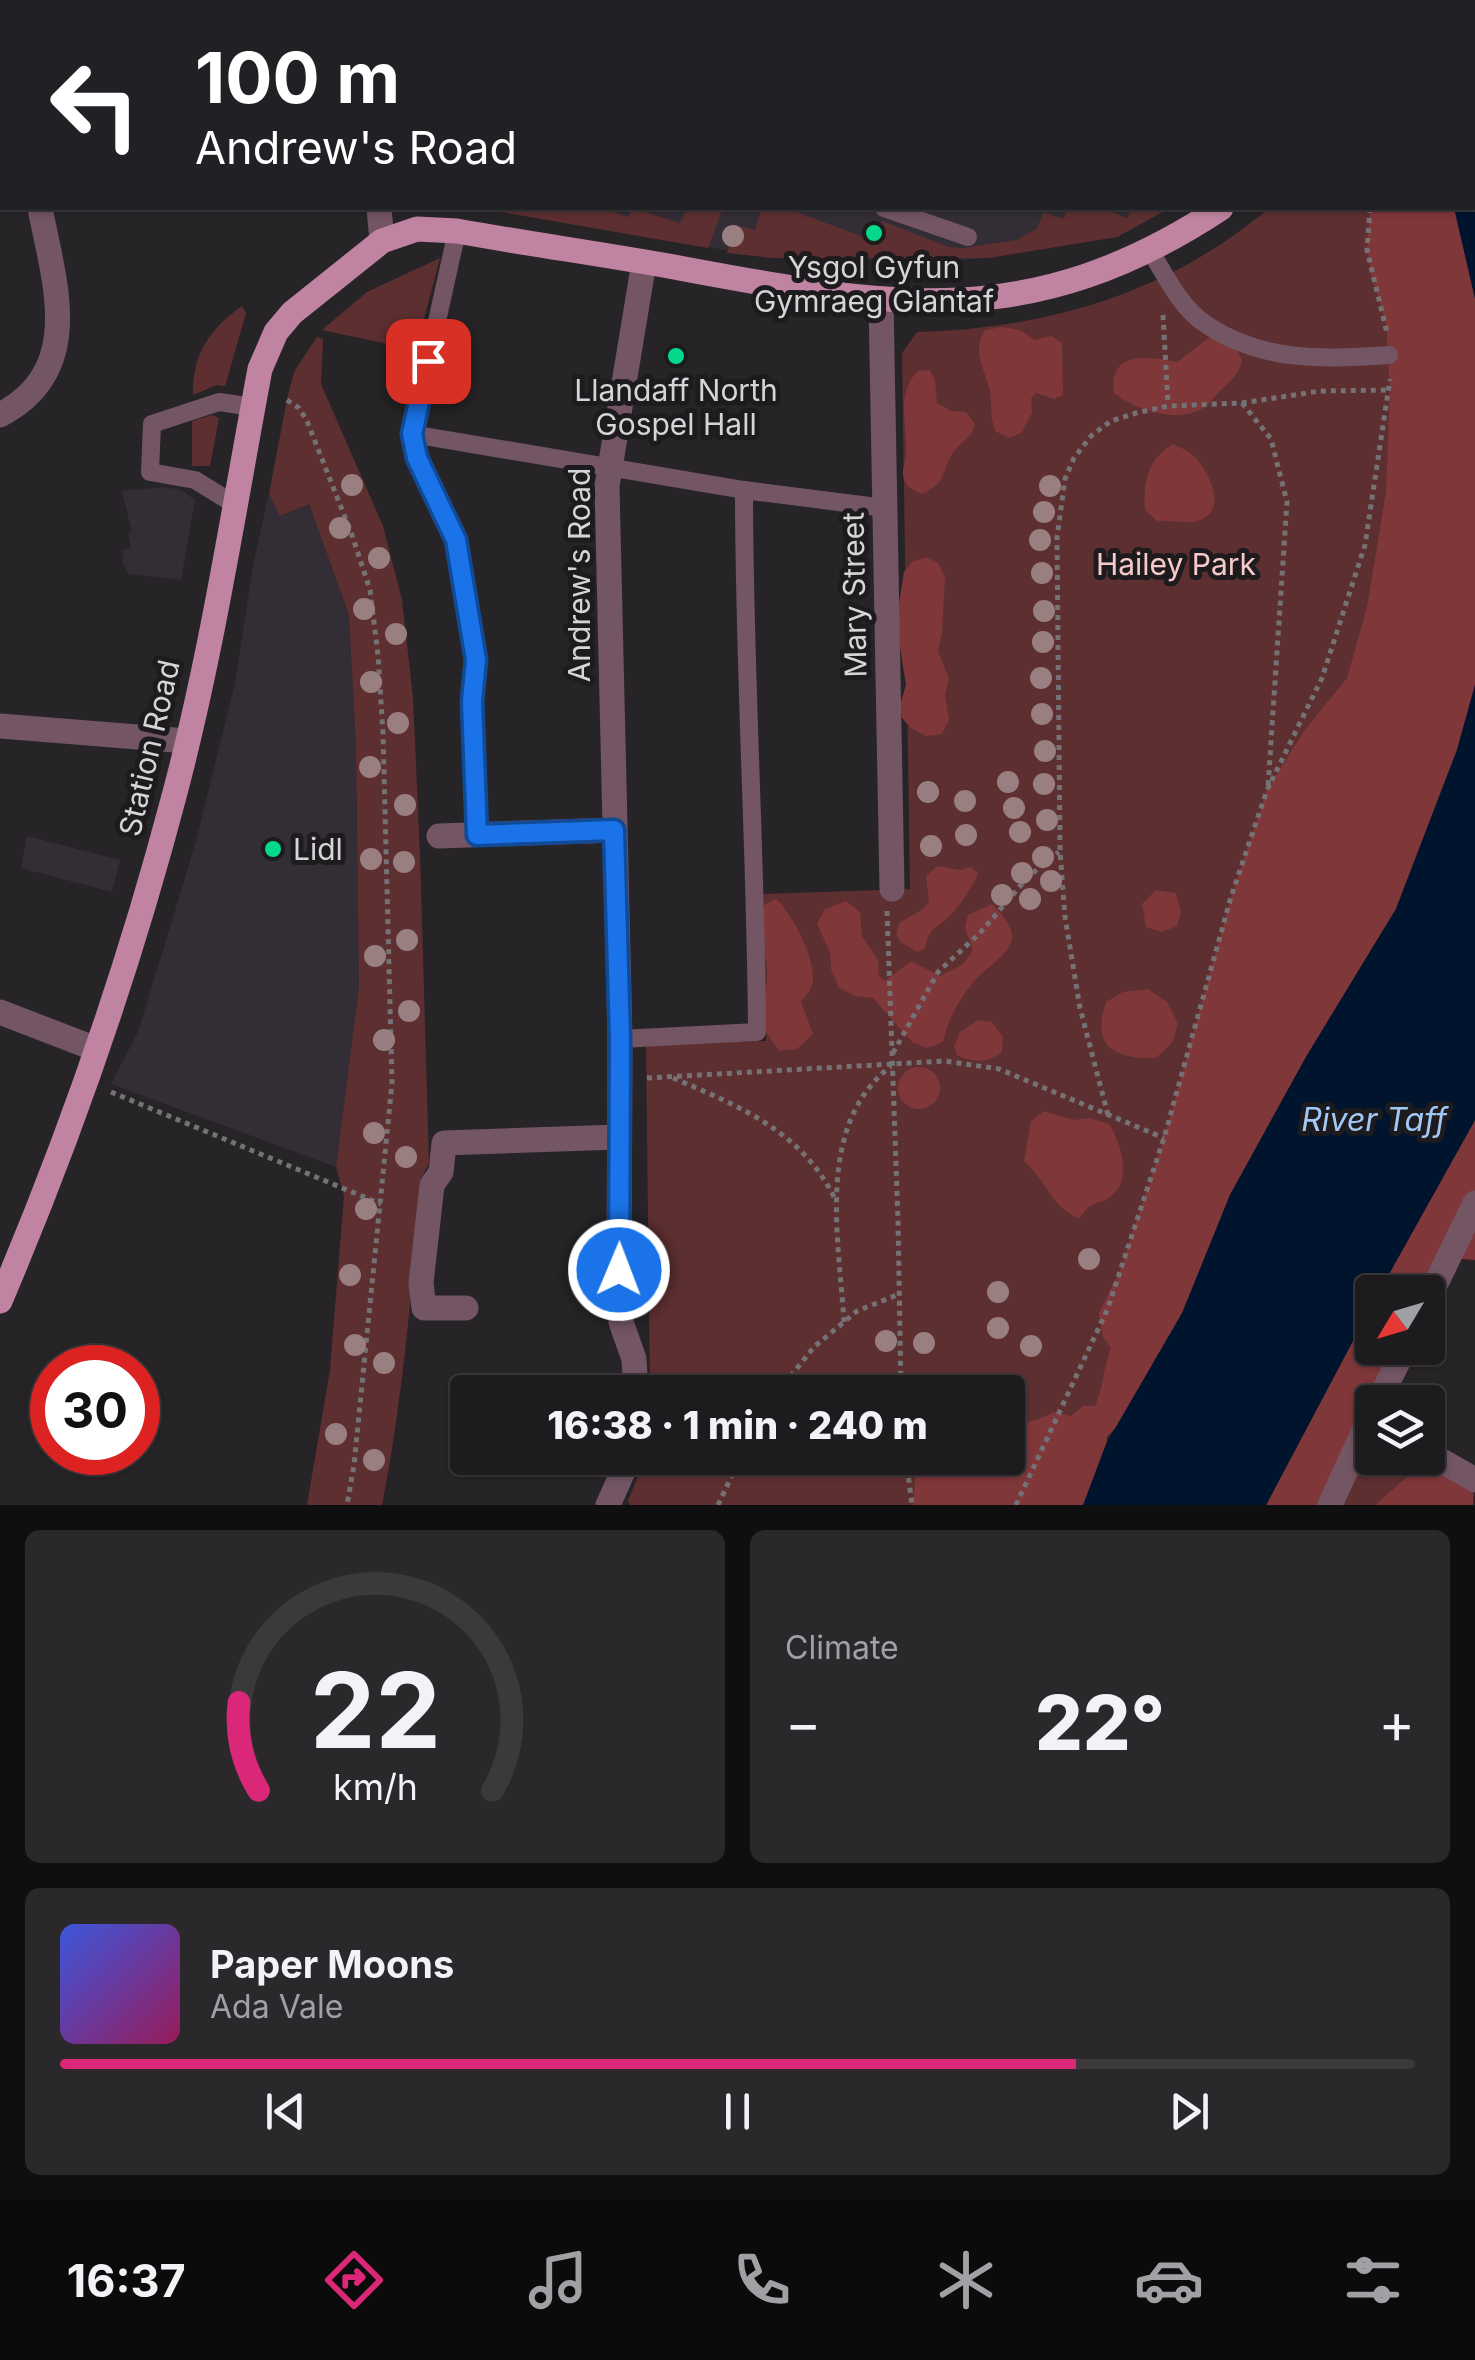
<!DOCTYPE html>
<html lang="en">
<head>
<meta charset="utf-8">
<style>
	body { margin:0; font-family:Inter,sans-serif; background:#2a282a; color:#f1f3f6; height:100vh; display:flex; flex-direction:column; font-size:38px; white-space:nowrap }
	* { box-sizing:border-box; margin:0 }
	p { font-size:32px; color:#a0a1a4 }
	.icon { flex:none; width:55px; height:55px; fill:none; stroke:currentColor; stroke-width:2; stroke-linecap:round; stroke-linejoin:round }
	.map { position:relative; height:1505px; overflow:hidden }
	.panel { display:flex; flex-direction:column; gap:25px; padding:25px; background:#100f10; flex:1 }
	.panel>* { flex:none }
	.banner { position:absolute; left:0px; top:0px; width:1475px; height:210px; box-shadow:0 2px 8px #0004,0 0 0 2px #3b393b; background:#202124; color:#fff; overflow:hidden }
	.needle { width:65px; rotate:232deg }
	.controls { position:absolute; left:1355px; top:1275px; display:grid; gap:20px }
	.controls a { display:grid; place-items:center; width:90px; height:90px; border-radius:10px; background:#1d1b1d; box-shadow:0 2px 8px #0004,0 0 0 2px #3b393b; font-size:50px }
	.speed { position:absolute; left:30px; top:1345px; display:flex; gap:20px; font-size:50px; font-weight:700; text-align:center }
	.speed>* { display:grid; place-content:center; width:130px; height:130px; border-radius:50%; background:#1d1b1d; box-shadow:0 2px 8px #0004,0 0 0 2px #3b393b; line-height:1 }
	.speed .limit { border:15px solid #d22; background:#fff; color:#111 }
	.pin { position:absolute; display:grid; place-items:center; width:85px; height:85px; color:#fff; margin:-42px; border-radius:20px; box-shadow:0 5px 15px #0006 }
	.me { position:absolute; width:110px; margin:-55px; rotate:1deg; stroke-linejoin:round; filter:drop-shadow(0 0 8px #0008) }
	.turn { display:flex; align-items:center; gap:35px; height:210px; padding:0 30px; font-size:45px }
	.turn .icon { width:130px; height:130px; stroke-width:2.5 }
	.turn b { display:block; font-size:70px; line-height:85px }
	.big { font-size:75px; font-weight:800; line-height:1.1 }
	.panel .widget { flex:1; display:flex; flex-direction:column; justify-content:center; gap:15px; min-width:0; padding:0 35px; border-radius:15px; background:#2a282a }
	.panel .dial { align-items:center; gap:0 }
	.dial svg { height:260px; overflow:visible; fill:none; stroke:#3b393b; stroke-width:7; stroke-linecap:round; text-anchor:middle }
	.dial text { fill:#f1f3f6; stroke:none }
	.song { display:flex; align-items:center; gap:30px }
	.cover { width:120px; height:120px; border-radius:15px; background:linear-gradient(135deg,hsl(230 70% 55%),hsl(330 70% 35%)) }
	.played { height:10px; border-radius:5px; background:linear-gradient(90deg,#db2777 75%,#3b393b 75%) }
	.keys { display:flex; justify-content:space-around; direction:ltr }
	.heat { display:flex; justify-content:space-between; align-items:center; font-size:55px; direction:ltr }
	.panel .tiles { flex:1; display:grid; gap:25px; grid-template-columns:1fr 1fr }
	.widget:last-child { grid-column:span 2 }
	.trip { position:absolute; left:450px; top:1375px; width:575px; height:100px; border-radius:10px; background:#1d1b1d; box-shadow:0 2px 8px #0004,0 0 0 2px #3b393b; font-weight:800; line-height:100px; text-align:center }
	.menu { display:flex; height:160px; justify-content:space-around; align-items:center; background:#0c0b0c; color:#a0a1a4 }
	.menu .icon { width:70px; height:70px }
	.menu .active { color:#db2777 }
	.menu b { font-size:45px; color:#f1f3f6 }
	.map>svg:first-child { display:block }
	.built { fill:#332d35 }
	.green { fill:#5e2f30 }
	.forest { fill:#7f373a }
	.water { fill:#00142e }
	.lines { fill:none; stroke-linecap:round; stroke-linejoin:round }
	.path { stroke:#747275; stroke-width:5; stroke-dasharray:5 5; stroke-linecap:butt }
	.service { stroke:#735564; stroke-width:18 }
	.minor { stroke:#735564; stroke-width:25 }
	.tertiary { stroke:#735564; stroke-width:25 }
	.primary { stroke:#c084a2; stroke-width:25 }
	.tree { fill:#997f80 }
	.route-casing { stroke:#114b97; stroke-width:25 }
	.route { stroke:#1a73e8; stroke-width:18 }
	.poi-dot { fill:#04d98b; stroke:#1d1b1e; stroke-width:4 }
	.labels { text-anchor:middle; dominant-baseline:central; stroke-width:10; stroke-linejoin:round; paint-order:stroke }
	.poi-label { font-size:30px; fill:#d5d4d6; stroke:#1d1b1e }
	.park-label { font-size:30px; fill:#f7c9c8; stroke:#1d1b1e }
	.street-label { font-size:30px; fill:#d5d4d6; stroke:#1d1b1e }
	.water-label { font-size:32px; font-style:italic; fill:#a2c8f7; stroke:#1d1b1e }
</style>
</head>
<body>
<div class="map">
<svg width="1475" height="1505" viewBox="0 0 1475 1505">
	<rect width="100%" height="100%" fill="#272427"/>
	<g class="built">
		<rect x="520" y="0" width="821" height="2"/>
		<polygon points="478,208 1170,208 1117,237 988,258 946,261 772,258"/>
		<polygon points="164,487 181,490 195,500 181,580 129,574 123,564 123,549 131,548 128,533 132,532 122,491"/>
		<polygon points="269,494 281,516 309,504 349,615 356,748 359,986 336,1167 111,1084 138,1032 195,845 235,683 254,560"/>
		<polygon points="27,836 120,860 112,892 21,868"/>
	</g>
	<g class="green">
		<polygon points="478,208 603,208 628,217 632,208 680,223 687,208 723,208 708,248"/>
		<polygon points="761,208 786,208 874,241 882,221 949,247 963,248 1017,240 1037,228 1044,212 1063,219 1068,208 1101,208 1127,218 1132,208 1170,208 1117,237 988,258 772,258 727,253 734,225 755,230"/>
		<path d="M1269,208H1441L1472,447L1061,1505H630L628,1501L645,1458H1008V1392H650L646,1044L766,1041L763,894L910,889L902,353L917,332C1047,328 1168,294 1269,208Z"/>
		<polygon points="440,258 416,350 322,330 367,292"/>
		<path d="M242,306L246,313L225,386L217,385L193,395C192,354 210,329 242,306Z"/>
		<path d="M317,337L323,339L321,384L383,526L402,600L413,698L420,855L429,1163L421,1179C412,1288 403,1398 382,1505H307L330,1370L344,1196L336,1167L359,986L356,748L349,615L309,504L280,516L269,494L288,394L295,370Z"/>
		<polygon points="212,415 219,418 210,466 192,466 192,421"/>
		<polygon points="1372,1420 1372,1458 1431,1455 1375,1505 1330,1505"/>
	</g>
	<g class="forest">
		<path d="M1370,208H1457L1475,279V685L1457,750L1396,909L1306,1057L1230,1195L1186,1305L1141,1400L1107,1437L1103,1505H913L917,1458H957L966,1467L982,1458H1008V1430C1021,1422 1037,1422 1053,1412L1071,1416L1083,1406H1095C1104,1386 1103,1368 1111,1348L1103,1337L1099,1313L1120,1270L1164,1138L1231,897L1267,790L1304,731L1347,678L1367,607L1386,492L1390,390L1386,324L1372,278L1367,250Z"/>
		<path d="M1003,327L1020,330L1035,340L1051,336L1062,343L1063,395L1054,399L1036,393L1031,399L1032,413L1021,433L1009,438L995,431C990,417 992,405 990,391C985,369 971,351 985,330Z"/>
		<path d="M1214,334L1232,342L1242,360C1239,375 1231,380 1220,391C1214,397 1210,404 1203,408C1177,424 1136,410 1114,393C1108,350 1149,357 1177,362Z"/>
		<path d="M930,370L935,380L937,403L951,411L966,412L975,424C972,440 958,442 951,456C940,476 946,483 922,494C914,490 907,488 904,479C901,470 905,464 906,455C909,428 894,394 918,371Z"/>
		<path d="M1173,444C1179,447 1189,451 1194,456C1209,472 1230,512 1197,521C1184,524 1169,520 1157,521L1145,510C1143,483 1148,458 1173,444Z"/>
		<polygon points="927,557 938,563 945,577 942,633 938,651 949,679 945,695 949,720 942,734 926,736 911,728 902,718 900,705 906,685 896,622 904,572 912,562"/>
		<path d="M937,866L960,870L971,867L978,873C975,883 958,908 950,916C936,928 929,928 925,948L918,952L900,942L896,934L899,923L923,909L929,902L926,876Z"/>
		<polygon points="1156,890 1176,893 1181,912 1177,926 1162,932 1146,927 1142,904"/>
		<path d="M776,899C792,913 821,967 811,988C809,993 804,997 801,1002L813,1034L797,1049L780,1051C746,1012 770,1004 767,967C765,944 754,926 765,904Z"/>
		<path d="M846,901L860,912L862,936L878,960L879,976L885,981L911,961L940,976L963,964L973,950L965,928L968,915L992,904C1037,947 995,955 971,985C957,1003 948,1020 943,1042L927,1048L912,1042L873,998L856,996L839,988L831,969L830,952L817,924L825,909Z"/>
		<path d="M1148,989L1167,1002L1178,1023L1172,1043L1156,1058C1114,1059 1091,1047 1106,1002L1123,992Z"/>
		<path d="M978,1020L992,1022L1003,1037L1002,1052C989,1063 972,1063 957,1055L954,1047L960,1032Z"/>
		<circle cx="919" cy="1088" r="21"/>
		<path d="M1044,1111L1073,1120L1089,1118L1109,1124C1121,1142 1133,1182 1110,1197C1095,1207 1092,1199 1079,1219C1049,1205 1048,1182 1024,1161L1031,1121Z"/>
		<polygon points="1475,1120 1475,1260 1448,1258 1428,1292 1379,1292"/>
		<polygon points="1372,1305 1372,1348 1405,1348 1330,1505 1266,1505"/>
		<polygon points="1431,1455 1474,1482 1473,1505 1375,1505"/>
	</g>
	<g class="water">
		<polygon points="1416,0 1475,0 1475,299 1454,208 1472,208 1472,2"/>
		<polygon points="1475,685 1475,1120 1379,1292 1372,1292 1372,1305 1266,1505 1083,1505 1106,1444 1182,1313 1230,1195 1306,1057 1396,909 1457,750"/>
	</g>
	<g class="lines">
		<g class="path">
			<polyline points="1385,0 1386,2"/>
			<polyline points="1370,208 1367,250 1387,333"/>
			<polyline points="1163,315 1168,404"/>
			<polyline points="287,400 299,408 307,421 352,535 370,590 378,655 383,733 392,1083 354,1465 347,1505"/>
			<polyline points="1242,403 1271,439 1287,502 1268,787"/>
			<polyline points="887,911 898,1220 901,1392"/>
			<polyline points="893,1053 938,972 980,933 1028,877 1059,852"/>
			<polyline points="647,1078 945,1061 999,1069 1164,1138"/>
			<path d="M673,1078C739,1106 802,1131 835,1199"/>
			<polyline points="111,1092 381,1204"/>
			<polyline points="1108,1115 1080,1008 1065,917 1060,851 1057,538 1065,479 1074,458 1091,436 1111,421 1136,413 1168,406 1242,403 1320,391 1390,390"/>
			<path d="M844,1322C839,1238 815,1125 891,1066"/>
			<polyline points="778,1392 814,1347 857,1311 897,1295"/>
			<polyline points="906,1458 912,1505"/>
			<polyline points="718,1505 740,1458"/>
			<polyline points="1016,1505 1108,1308 1164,1138 1231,897 1267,790 1322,678 1365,545 1390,379"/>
		</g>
		<g class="service">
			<polyline points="884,208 968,237"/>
			<path d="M457,231L412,434L744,490C744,671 756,851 757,1032L620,1039"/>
			<path d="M1150,250C1164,273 1179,304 1200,320C1256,362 1324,360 1389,355"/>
			<polyline points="412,434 417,458 456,540 476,660 472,701 477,835"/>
			<polyline points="744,490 885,508"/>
			<polyline points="234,504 195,480 150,472 152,424 219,402 253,407"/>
		</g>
		<g class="minor">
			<polyline points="31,2 31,0"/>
			<polyline points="439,2 439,0"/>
			<polyline points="881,301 892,889"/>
			<path d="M0,415C86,370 54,282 40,208"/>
			<polyline points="0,726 187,741"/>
			<polyline points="439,836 613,830"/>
			<polyline points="0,1012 96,1049"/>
			<polyline points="1428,1300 1475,1203"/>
			<polyline points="466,1308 424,1308 421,1283 432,1185 441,1172 444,1143 618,1137"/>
			<polyline points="636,1392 634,1359 621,1322 619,1271 620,1039 607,486 644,262"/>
			<polyline points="1378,1402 1405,1348"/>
			<polyline points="1428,1453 1475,1480"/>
			<polyline points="608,1505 629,1458"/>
			<polyline points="1330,1505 1372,1413"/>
		</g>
		<g class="tertiary">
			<polyline points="415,0 425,2"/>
			<polyline points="379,208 382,241"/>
		</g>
		<g class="primary">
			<polyline points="1463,2 1465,0"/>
			<path d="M0,1301C69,1139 128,970 173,800C211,659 233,513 260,369L276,332L292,313L382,241L417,229L457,231C529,244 602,254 674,267C888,307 1029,335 1221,208"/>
		</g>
	</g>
	<g class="tree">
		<circle cx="733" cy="236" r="11"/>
		<circle cx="352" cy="485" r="11"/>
		<circle cx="1050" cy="486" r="11"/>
		<circle cx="1044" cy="512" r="11"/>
		<circle cx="340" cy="528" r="11"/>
		<circle cx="1040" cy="540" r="11"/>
		<circle cx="379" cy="558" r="11"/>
		<circle cx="1042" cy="573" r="11"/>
		<circle cx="364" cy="609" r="11"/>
		<circle cx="1044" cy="611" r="11"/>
		<circle cx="396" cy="634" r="11"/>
		<circle cx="1043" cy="642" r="11"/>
		<circle cx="1041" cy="678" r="11"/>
		<circle cx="371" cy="682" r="11"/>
		<circle cx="1042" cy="714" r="11"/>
		<circle cx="398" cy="723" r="11"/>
		<circle cx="1045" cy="751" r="11"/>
		<circle cx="370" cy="767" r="11"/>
		<circle cx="1008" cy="782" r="11"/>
		<circle cx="1044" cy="784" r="11"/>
		<circle cx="928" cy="792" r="11"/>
		<circle cx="965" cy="801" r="11"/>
		<circle cx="405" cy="805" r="11"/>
		<circle cx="1014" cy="808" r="11"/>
		<circle cx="1047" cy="820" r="11"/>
		<circle cx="1020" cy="832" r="11"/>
		<circle cx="966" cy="835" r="11"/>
		<circle cx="931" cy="846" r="11"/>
		<circle cx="1043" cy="857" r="11"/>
		<circle cx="371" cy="859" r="11"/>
		<circle cx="404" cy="862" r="11"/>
		<circle cx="1022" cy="873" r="11"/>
		<circle cx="1051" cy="881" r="11"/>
		<circle cx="1002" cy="895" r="11"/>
		<circle cx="1030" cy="899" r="11"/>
		<circle cx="407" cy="940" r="11"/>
		<circle cx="375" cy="956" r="11"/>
		<circle cx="409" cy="1011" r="11"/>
		<circle cx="384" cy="1040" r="11"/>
		<circle cx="374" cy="1133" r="11"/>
		<circle cx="406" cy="1157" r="11"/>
		<circle cx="366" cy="1209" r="11"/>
		<circle cx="1089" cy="1259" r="11"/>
		<circle cx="350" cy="1275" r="11"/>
		<circle cx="998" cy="1292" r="11"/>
		<circle cx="998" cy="1328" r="11"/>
		<circle cx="886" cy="1341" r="11"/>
		<circle cx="924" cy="1343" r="11"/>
		<circle cx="355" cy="1345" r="11"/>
		<circle cx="1031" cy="1346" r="11"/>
		<circle cx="384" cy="1363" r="11"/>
		<circle cx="336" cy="1434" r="11"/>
		<circle cx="374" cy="1460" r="11"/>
	</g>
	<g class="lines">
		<defs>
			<polyline id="route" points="428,361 412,434 417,458 456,540 476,660 472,701 477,835 614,830 620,1039 619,1270"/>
		</defs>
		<use href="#route" class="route-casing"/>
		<use href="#route" class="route"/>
	</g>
	<g class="poi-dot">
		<circle cx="874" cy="233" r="10"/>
		<circle cx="676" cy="356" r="10"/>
		<circle cx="273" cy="849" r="10"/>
	</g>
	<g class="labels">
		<g class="poi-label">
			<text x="874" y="267">Ysgol Gyfun<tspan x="874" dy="34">Gymraeg Glantaf</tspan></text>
			<text x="676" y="390">Llandaff North<tspan x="676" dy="34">Gospel Hall</tspan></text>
			<text x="293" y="849" text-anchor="start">Lidl</text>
		</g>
		<g class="park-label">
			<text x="1176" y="564">Hailey Park</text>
		</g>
		<g class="street-label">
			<text transform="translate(579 575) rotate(-90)">Andrew's Road</text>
			<text transform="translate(854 595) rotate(-91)">Mary Street</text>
			<text transform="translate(149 748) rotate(-77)">Station Road</text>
		</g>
		<g class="water-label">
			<text x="1374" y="1119">River Taff</text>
		</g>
	</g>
</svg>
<div class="controls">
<a><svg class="needle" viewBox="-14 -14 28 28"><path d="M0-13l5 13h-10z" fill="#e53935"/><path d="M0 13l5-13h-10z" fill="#a0a1a4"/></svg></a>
<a><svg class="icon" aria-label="layers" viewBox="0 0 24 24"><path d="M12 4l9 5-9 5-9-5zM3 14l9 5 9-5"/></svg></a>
</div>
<div class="speed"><div class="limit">30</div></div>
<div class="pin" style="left:428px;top:361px;background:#d93025"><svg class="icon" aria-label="arrive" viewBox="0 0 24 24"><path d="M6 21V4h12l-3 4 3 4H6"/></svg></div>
<svg class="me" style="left:619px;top:1270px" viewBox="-20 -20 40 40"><circle r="17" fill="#1a73e8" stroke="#fff" stroke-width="3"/><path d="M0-11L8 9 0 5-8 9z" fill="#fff"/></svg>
<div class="trip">16:38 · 1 min · 240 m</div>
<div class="banner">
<div class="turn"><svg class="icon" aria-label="left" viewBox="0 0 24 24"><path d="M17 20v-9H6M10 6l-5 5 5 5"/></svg><div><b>100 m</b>Andrew's Road</div></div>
</div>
</div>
<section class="panel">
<div class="tiles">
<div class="widget dial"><svg viewBox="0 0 100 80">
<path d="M14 69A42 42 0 1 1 86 69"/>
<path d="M14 69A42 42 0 0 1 8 42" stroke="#db2777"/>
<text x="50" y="56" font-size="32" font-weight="700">22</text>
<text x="50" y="72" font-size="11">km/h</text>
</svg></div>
<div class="widget"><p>Climate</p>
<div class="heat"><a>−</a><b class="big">22°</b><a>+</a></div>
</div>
<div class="widget">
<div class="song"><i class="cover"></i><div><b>Paper Moons</b><p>Ada Vale</p></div></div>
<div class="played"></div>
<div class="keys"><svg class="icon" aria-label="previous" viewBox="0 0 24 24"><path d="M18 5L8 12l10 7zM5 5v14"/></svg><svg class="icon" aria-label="pause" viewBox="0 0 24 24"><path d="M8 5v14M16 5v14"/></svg><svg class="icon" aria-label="next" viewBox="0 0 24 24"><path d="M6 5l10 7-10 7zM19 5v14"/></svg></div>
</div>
</div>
</section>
<nav class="menu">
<b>16:37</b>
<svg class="icon active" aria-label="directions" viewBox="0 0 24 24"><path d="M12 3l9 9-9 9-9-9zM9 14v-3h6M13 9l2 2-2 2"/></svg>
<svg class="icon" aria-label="music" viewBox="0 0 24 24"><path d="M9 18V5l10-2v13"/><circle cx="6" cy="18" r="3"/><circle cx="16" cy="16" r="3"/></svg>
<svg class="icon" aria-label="phone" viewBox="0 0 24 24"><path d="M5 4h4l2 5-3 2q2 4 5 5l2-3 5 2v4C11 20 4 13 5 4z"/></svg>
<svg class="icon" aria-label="climate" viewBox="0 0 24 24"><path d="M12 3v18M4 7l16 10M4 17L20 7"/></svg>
<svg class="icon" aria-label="car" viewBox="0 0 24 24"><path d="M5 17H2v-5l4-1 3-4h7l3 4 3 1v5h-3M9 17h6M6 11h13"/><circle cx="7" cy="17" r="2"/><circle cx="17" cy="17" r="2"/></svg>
<svg class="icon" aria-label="filters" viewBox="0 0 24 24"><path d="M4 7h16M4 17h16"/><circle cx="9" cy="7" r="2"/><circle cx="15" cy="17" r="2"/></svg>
</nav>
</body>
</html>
